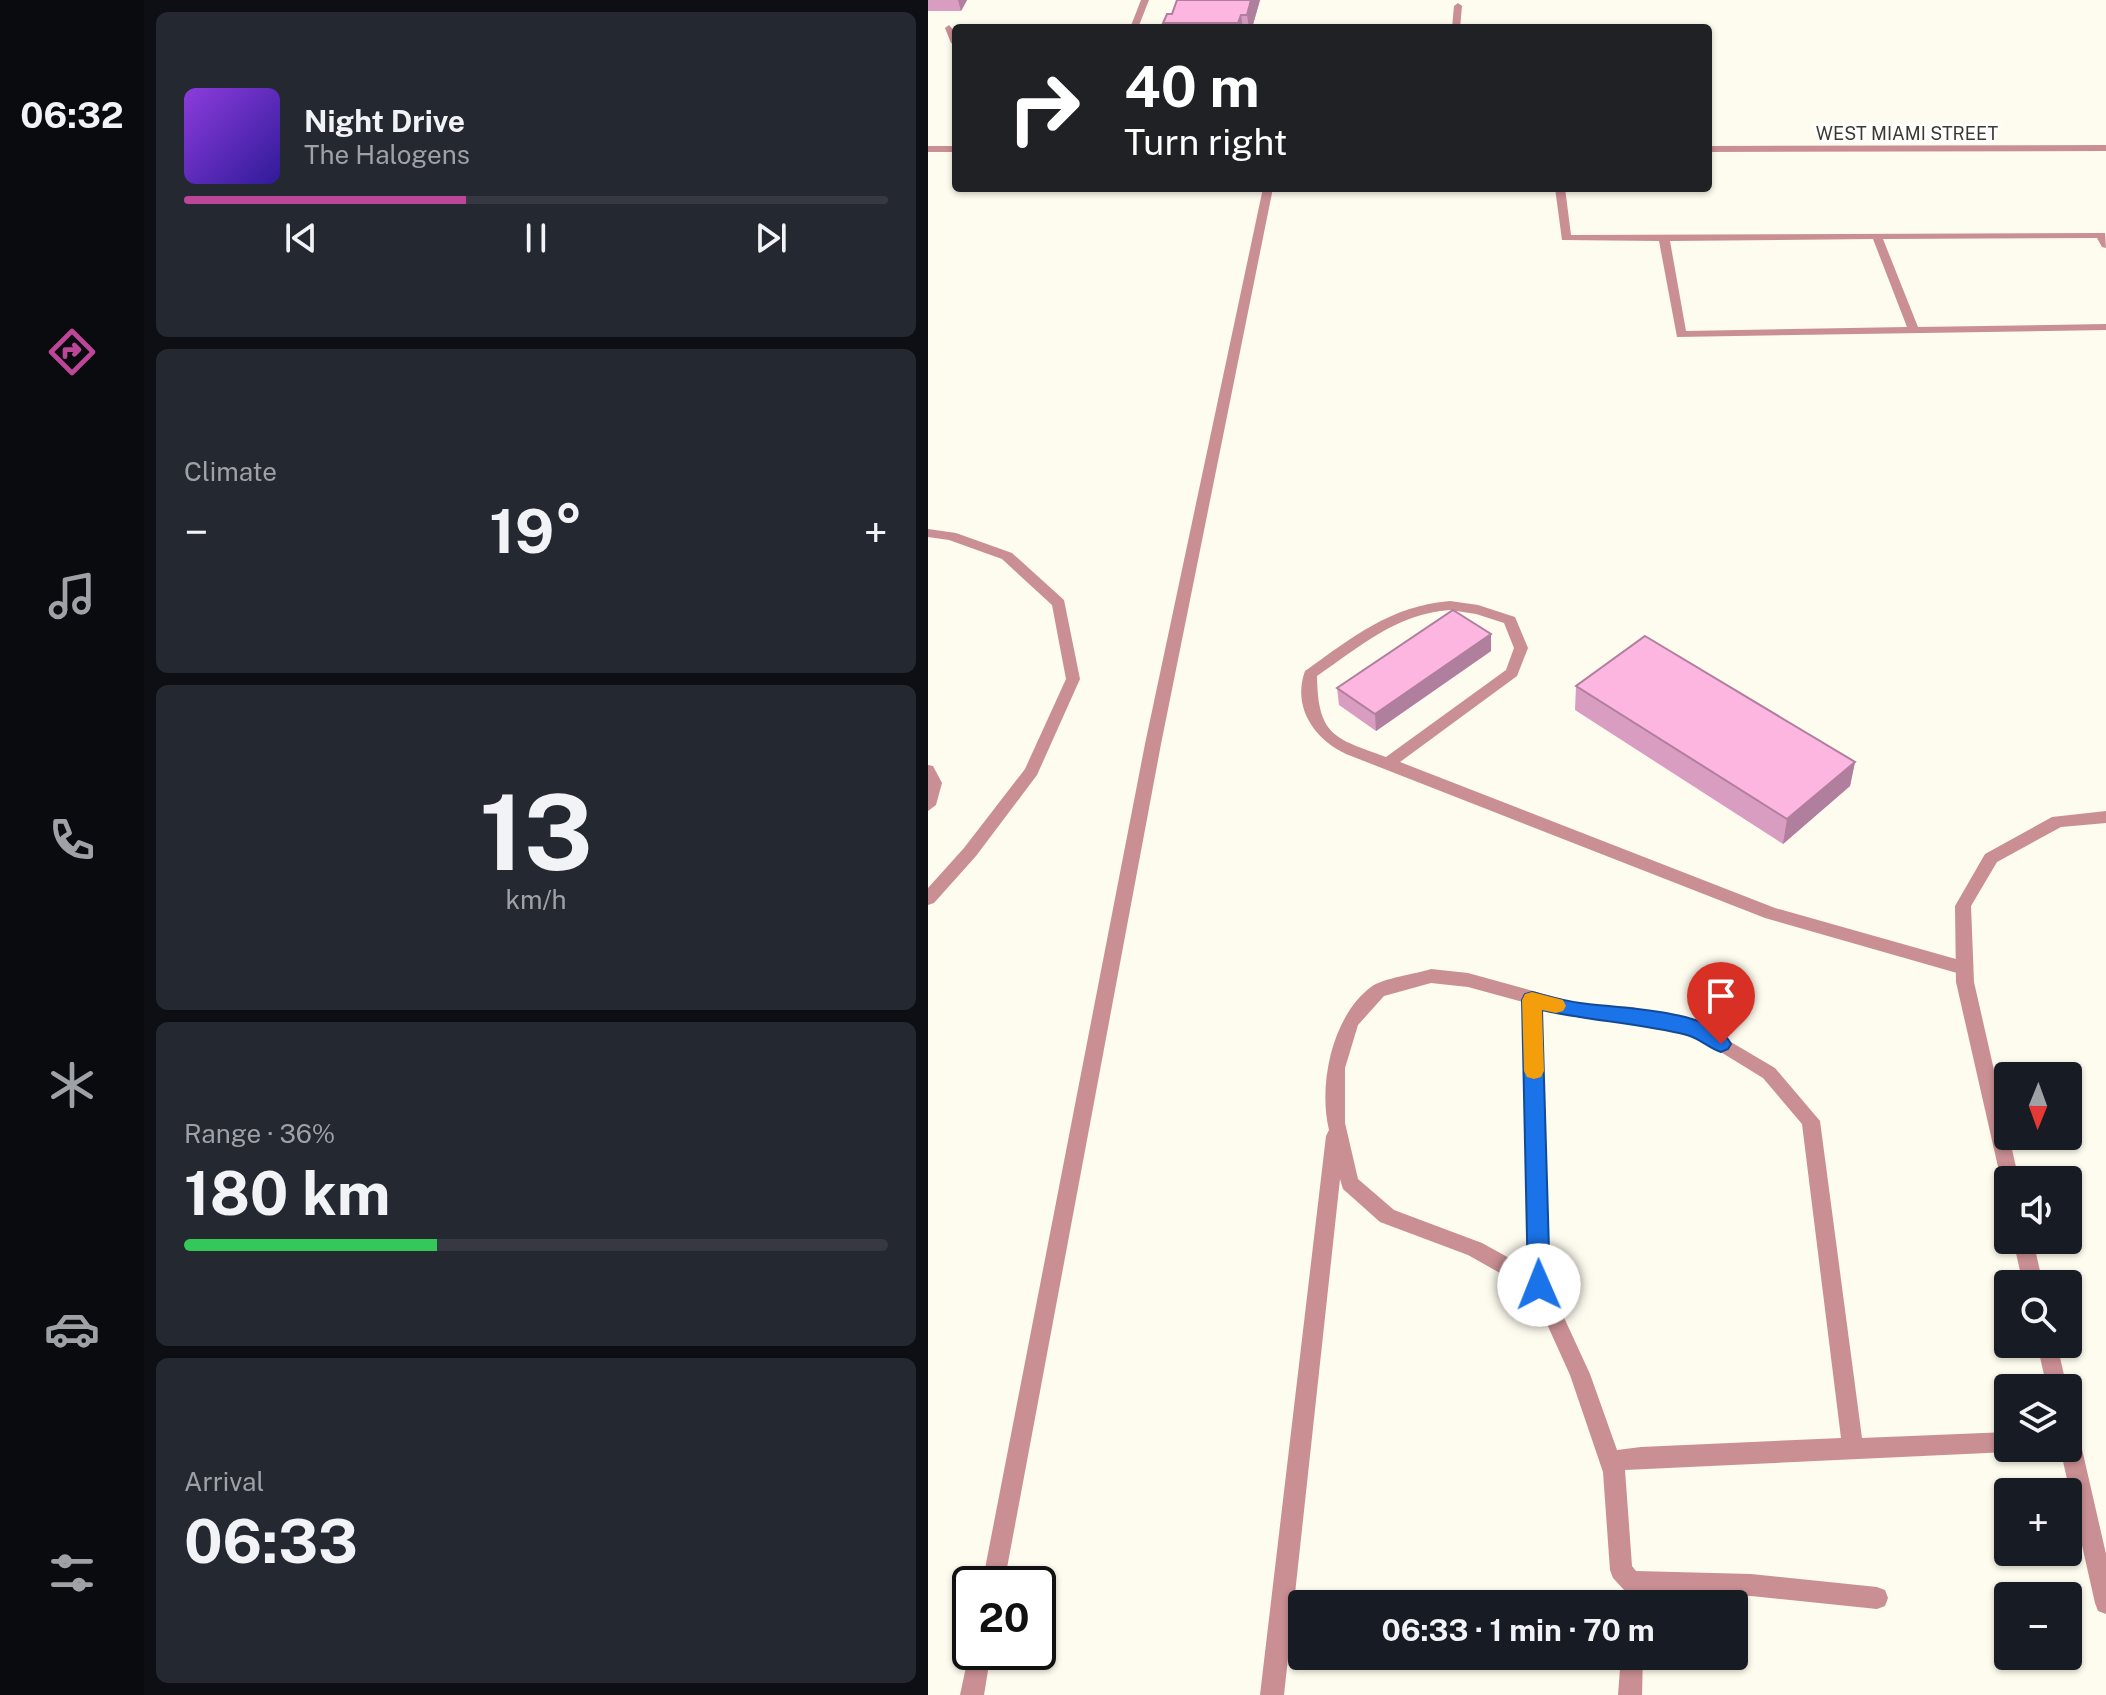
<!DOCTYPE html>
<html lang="en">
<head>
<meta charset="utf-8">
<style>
	body { margin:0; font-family:"Public Sans",sans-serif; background:#242831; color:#f1f3f6; height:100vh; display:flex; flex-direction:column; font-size:30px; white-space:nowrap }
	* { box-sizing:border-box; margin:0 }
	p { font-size:26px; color:#9ea1a6 }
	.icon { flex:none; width:44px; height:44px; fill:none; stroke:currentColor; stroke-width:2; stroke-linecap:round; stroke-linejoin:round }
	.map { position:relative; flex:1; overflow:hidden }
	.side { display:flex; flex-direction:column; gap:12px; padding:12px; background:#0d0f14; width:784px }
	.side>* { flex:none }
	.top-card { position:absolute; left:24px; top:24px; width:760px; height:168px; border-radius:8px; box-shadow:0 2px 6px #0004; background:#202124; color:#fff; overflow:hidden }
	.needle { width:52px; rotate:181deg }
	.tools { position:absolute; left:1066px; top:1062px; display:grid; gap:16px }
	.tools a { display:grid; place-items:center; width:88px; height:88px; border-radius:8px; background:#171b24; box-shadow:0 2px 6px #0004; font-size:40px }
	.speed { position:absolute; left:24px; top:1566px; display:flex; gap:16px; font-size:40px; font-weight:700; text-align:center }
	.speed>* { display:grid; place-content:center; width:104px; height:104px; border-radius:50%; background:#171b24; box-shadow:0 2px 6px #0004; line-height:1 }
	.speed .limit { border:4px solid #111; border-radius:12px; background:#fff; color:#111 }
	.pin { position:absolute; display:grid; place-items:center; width:68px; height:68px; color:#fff; margin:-82px -34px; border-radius:50% 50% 50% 0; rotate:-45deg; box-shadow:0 0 8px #0007 }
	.pin .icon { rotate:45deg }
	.me { position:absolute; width:88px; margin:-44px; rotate:359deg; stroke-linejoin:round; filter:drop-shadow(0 0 6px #0008) }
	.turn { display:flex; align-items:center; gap:28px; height:168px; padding:0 40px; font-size:36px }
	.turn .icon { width:104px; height:104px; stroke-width:2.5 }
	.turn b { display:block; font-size:56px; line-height:68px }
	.big { font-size:60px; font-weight:700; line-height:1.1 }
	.side .tile { flex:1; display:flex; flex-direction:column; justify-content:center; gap:12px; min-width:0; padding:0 28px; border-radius:12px; background:#242831 }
	.side .dial { align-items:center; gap:0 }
	.dial b { font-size:104px; line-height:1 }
	.song { display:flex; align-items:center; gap:24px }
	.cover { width:96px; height:96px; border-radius:12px; background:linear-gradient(135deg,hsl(270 70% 55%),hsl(250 70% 35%)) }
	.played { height:8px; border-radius:4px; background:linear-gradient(90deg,#be4699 40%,#363941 40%) }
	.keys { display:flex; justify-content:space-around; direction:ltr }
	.heat { display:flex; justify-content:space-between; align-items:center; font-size:44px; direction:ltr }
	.charge { height:12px; border-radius:6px; background:linear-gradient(90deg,#34c759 36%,#363941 0) }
	.trip { position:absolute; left:360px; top:1590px; width:460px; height:80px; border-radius:8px; background:#171b24; box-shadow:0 2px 6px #0004; font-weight:700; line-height:80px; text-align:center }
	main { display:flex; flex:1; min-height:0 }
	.dock { display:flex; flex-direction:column; width:144px; justify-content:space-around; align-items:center; background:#090b0e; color:#9ea1a6 }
	.dock .icon { width:56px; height:56px }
	.dock .selected { color:#be4699 }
	.dock b { font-size:36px; color:#f1f3f6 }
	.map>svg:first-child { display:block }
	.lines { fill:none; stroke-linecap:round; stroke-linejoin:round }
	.service { fill:#c98f93; fill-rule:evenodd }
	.minor { fill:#c98f93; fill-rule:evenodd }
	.wall { fill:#d99dc1 }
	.shaded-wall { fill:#b07f9d }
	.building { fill:#fcb6e0; stroke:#b07f9d; stroke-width:2 }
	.route { fill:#1a73e8; stroke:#114b97; stroke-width:2 }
	.slow { fill:#f59e0b }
	.labels { text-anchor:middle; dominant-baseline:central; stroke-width:6; stroke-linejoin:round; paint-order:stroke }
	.far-street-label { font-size:18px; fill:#3c392e; stroke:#fff }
</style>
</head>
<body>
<main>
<nav class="dock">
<b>06:32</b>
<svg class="icon selected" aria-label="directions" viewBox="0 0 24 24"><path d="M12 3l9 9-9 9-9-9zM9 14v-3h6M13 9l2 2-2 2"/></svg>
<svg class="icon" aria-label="music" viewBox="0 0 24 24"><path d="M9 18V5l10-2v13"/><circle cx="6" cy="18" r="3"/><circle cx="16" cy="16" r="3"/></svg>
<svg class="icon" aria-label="phone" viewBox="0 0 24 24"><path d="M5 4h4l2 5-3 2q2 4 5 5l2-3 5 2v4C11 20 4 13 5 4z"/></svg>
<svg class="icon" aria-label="climate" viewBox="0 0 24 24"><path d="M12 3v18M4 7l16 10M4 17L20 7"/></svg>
<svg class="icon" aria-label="car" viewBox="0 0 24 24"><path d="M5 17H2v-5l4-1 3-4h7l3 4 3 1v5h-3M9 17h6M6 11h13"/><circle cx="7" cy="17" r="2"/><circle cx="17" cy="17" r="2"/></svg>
<svg class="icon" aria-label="filters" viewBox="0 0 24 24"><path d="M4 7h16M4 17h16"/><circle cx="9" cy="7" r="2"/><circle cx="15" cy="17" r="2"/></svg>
</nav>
<section class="side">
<div class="tile">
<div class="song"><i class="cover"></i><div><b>Night Drive</b><p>The Halogens</p></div></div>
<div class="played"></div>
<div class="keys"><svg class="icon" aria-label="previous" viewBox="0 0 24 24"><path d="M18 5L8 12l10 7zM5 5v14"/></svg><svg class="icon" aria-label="pause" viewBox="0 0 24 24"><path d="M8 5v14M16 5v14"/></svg><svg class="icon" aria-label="next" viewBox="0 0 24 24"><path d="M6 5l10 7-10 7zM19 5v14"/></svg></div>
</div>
<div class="tile"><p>Climate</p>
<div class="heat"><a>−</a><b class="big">19°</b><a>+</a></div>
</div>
<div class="tile dial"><b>13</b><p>km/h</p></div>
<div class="tile"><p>Range · 36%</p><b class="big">180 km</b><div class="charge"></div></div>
<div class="tile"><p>Arrival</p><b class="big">06:33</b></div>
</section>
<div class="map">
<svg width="1178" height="1695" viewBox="0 0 1178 1695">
	<rect width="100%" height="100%" fill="#fefbef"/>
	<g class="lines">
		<g class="service">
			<polygon points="213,0 221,0 210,28 202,28"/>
			<polygon points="530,3 534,6 532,28 524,28 526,6"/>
			<polygon points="21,25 28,33 28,46 23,43 17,28"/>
			<polygon points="335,188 345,188 233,744 76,1584 54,1584 217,744"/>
			<path d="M627,188H637L643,235L1177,233L1178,248L1174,247L1169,238L955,239L990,327L1178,324V330L749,337L731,241L634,240ZM945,239L979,327L758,331L742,241Z"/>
			<polygon points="0,529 28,533 84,553 136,600 152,679 109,775 48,856 6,903 0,905 0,888 36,848 97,769 138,679 124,605 74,559 21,540 0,537"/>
			<path d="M522,601L550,605L587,617L600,648L589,676L472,762L847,908L1042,963L1045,968L1042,973L1036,975L837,918L418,754C386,739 364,707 377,671C425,637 462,606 522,601ZM522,610L548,614L576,623L586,648L578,670L458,757C406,738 390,736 389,676C433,646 468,614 522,610Z"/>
			<polygon points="0,765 5,766 14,783 8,805 0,811"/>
			<path d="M503,969L540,973L652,1004L704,1007L769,1022L847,1068L892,1121L934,1438L1080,1432V1448H1088L1080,1452L697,1470L704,1566L708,1571L823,1574L949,1587L957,1590L960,1598L957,1606L949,1609L823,1596L720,1594L719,1604H697V1591L685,1578L682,1570L675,1472L642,1375L604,1291L540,1255L452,1222L415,1189L412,1179L356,1695H332L398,1136L401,1130C390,1085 404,1016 443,987C455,978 488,974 503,969ZM503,983L540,987L595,1002L601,1269L554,1243L466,1210L430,1179L417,1123V1068L430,1025L456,996ZM613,1007L652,1018L704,1021L765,1035L835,1078L874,1124L913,1438L713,1447L689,1450L662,1374L621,1285Z"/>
			<polygon points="42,1648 42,1652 63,1652 56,1695 32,1695"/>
			<polygon points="693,1656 715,1656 714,1695 690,1695"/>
		</g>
		<g class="minor">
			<polygon points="1178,145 1178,151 780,152 780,146"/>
			<rect x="0" y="146" width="28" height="6"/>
			<polygon points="1178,811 1178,823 1133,827 1069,862 1043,906 1046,982 1091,1180 1080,1180 1080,1188 1075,1186 1073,1180 1028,982 1027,906 1057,854 1124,817"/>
			<polygon points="1085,1240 1105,1240 1115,1284 1095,1284"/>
			<polygon points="1109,1344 1129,1344 1139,1388 1119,1388"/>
			<polygon points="1140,1426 1147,1429 1151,1436 1178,1554 1178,1614 1170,1611 1167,1603 1132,1448 1140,1448"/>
		</g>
	</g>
	<g class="wall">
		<polygon points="0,0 39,0 33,11 0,11"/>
		<polygon points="249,0 332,0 324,28 236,28 235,23 244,14"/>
		<polygon points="563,651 448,731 411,705 409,688"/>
		<polygon points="648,686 927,762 922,786 855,844 647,710"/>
	</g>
	<g class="shaded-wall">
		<polygon points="30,0 39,0 33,11"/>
		<polygon points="323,0 332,0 324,28 321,28 319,15"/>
		<polygon points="313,15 315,28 311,28 310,23"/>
		<polygon points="563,634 563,651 448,731 447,714"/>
		<polygon points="927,762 922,786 855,844 859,819"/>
	</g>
	<g class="building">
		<polygon points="249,0 323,0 319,15 313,15 310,23 235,23 239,14 244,14"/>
		<polygon points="525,610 563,634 447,714 409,688"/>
		<polygon points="717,636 927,762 859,819 648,686"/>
	</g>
	<path class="route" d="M604,992C620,996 636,1001 652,1003C686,1008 786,1009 803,1044L800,1049L793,1052C781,1048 771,1038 759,1035C711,1023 662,1021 614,1010L622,1285L619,1293L611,1296L603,1293L600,1285L594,1000L597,994Z"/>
	<polygon class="slow" points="604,992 635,1000 638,1006 635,1011 628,1013 614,1010 616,1071 613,1077 606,1079 599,1077 596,1071 594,1000 597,994"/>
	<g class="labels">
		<g class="far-street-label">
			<text x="979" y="133">WEST MIAMI STREET</text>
		</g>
	</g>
</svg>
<div class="tools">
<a><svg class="needle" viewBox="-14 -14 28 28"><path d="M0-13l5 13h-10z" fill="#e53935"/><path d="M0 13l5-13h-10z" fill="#9ea1a6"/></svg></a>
<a><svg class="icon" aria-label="sound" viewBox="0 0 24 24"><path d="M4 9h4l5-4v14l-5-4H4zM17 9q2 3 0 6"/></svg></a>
<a><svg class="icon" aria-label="search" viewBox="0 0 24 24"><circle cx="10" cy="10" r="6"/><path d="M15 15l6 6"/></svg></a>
<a><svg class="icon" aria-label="layers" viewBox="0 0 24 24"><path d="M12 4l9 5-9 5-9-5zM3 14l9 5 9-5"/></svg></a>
<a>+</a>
<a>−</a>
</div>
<div class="speed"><div class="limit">20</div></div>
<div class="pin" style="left:793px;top:1044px;background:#d93025"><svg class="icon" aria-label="arrive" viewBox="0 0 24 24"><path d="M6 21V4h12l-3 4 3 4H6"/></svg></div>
<svg class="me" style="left:611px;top:1285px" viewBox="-20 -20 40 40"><circle r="19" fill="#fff"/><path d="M0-13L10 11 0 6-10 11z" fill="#1a73e8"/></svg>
<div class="trip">06:33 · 1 min · 70 m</div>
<div class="top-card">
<div class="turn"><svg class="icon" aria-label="right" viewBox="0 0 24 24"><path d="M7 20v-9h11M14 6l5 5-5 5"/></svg><div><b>40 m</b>Turn right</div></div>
</div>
</div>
</main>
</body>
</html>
